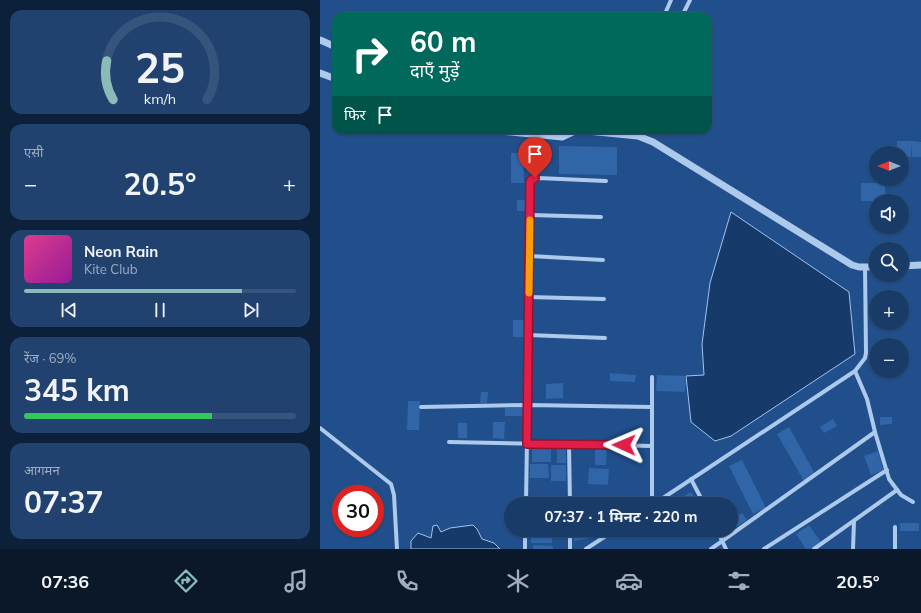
<!DOCTYPE html>
<html lang="hi">
<head>
<meta charset="utf-8">
<style>
	body { margin:0; font-family:Mulish,"Noto Sans Devanagari",sans-serif; background:#21426e; color:#f1f3f6; height:100vh; display:flex; flex-direction:column; font-size:15px; white-space:nowrap }
	* { box-sizing:border-box; margin:0 }
	p { font-size:13px; color:#9fadc0 }
	.icon { flex:none; width:22px; height:22px; fill:none; stroke:currentColor; stroke-width:2; stroke-linecap:round; stroke-linejoin:round }
	.map { position:relative; flex:1; overflow:hidden }
	.side { display:flex; flex-direction:column; gap:10px; padding:10px; background:#0d2039; width:320px }
	.side>* { flex:none }
	.top-card { position:absolute; left:12px; top:12px; width:380px; height:122px; border-radius:12px; box-shadow:0 1px 3px #0004,0 0 0 1px #36557c; background:#00695c; color:#fff; overflow:hidden }
	.needle { width:26px; rotate:270deg }
	.controls { position:absolute; left:549px; top:146px; display:grid; gap:8px }
	.controls a { display:grid; place-items:center; width:40px; height:40px; border-radius:50%; background:#183b68; box-shadow:0 1px 3px #0004,0 0 0 1px #36557c; font-size:20px }
	.speed { position:absolute; left:12px; top:485px; display:flex; gap:8px; font-size:20px; font-weight:700; text-align:center }
	.speed>* { display:grid; place-content:center; width:52px; height:52px; border-radius:50%; background:#183b68; box-shadow:0 1px 3px #0004,0 0 0 1px #36557c; line-height:1 }
	.speed .limit { border:6px solid #d22; background:#fff; color:#111 }
	.pin { position:absolute; display:grid; place-items:center; width:34px; height:34px; color:#fff; margin:-41px -17px; border-radius:50% 50% 50% 0; rotate:-45deg; box-shadow:0 0 4px #0007 }
	.pin .icon { rotate:45deg }
	.me { position:absolute; width:44px; margin:-22px; rotate:271deg; stroke-linejoin:round; filter:drop-shadow(0 0 3px #0008) }
	.turn { display:flex; align-items:center; gap:14px; height:84px; padding:0 12px; font-size:18px }
	.turn .icon { width:52px; height:52px; stroke-width:2.5 }
	.turn b { display:block; font-size:28px; line-height:34px }
	.then { display:flex; align-items:center; height:38px; padding:0 12px; background:#0003; gap:8px; font-size:15px }
	.big { font-size:30px; font-weight:700; line-height:1.1 }
	.side .tile { flex:1; display:flex; flex-direction:column; justify-content:center; gap:6px; min-width:0; padding:0 14px; border-radius:12px; background:#21426e }
	.side .dial { align-items:center; gap:0 }
	.dial svg { height:104px; overflow:visible; fill:none; stroke:#36557c; stroke-width:7; stroke-linecap:round; text-anchor:middle }
	.dial text { fill:#f1f3f6; stroke:none }
	.song { display:flex; align-items:center; gap:12px }
	.cover { width:48px; height:48px; border-radius:6px; background:linear-gradient(135deg,hsl(330 70% 55%),hsl(300 70% 35%)) }
	.played { height:4px; border-radius:2px; background:linear-gradient(90deg,#8bbbb9 80%,#36557c 80%) }
	.keys { display:flex; justify-content:space-around; direction:ltr }
	.heat { display:flex; justify-content:space-between; align-items:center; font-size:22px; direction:ltr }
	.charge { height:6px; border-radius:3px; background:linear-gradient(90deg,#34c759 69%,#36557c 0) }
	.trip { position:absolute; left:184px; top:497px; width:234px; height:40px; border-radius:20px; background:#183b68; box-shadow:0 1px 3px #0004,0 0 0 1px #36557c; font-weight:700; line-height:40px; text-align:center }
	.dock { display:flex; height:64px; justify-content:space-around; align-items:center; background:#0a182a; color:#9fadc0 }
	.dock .icon { width:28px; height:28px }
	.dock .on { color:#8bbbb9 }
	.dock b { font-size:18px; color:#f1f3f6 }
	main { display:flex; flex:1; min-height:0 }
	.map>svg:first-child { display:block }
	.water { fill:#163a6a; stroke:#a1c4ed }
	.building { fill:#3065a8 }
	.lines { fill:none; stroke-linecap:round; stroke-linejoin:round }
	.minor { stroke:#adc9eb; stroke-width:4 }
	.tertiary { stroke:#adc9eb; stroke-width:7 }
	.route-casing { stroke:#92132f; stroke-width:10 }
	.route { stroke:#e11d48; stroke-width:7 }
	.slow { stroke:#f59e0b; stroke-width:7 }
</style>
</head>
<body>
<main>
<section class="side">
<div class="tile dial"><svg viewBox="0 0 100 80">
<path d="M14 69A42 42 0 1 1 86 69"/>
<path d="M14 69A42 42 0 0 1 9 39" stroke="#8bbbb9"/>
<text x="50" y="56" font-size="32" font-weight="700">25</text>
<text x="50" y="72" font-size="11">km/h</text>
</svg></div>
<div class="tile"><p>एसी</p>
<div class="heat"><a>−</a><b class="big">20.5°</b><a>+</a></div>
</div>
<div class="tile">
<div class="song"><i class="cover"></i><div><b>Neon Rain</b><p>Kite Club</p></div></div>
<div class="played"></div>
<div class="keys"><svg class="icon" aria-label="previous" viewBox="0 0 24 24"><path d="M18 5L8 12l10 7zM5 5v14"/></svg><svg class="icon" aria-label="pause" viewBox="0 0 24 24"><path d="M8 5v14M16 5v14"/></svg><svg class="icon" aria-label="next" viewBox="0 0 24 24"><path d="M6 5l10 7-10 7zM19 5v14"/></svg></div>
</div>
<div class="tile"><p>रेंज · 69%</p><b class="big">345 km</b><div class="charge"></div></div>
<div class="tile"><p>आगमन</p><b class="big">07:37</b></div>
</section>
<div class="map">
<svg width="601" height="549" viewBox="0 0 601 549">
	<rect width="100%" height="100%" fill="#204f8b"/>
	<g class="water">
		<polygon points="411,212 529,292 535,354 411,436 395,441 371,422 366,376 384,375 382,344 390,283"/>
		<polygon points="117,525 121,532 130,528 153,525 157,529 162,539 174,543 180,549 91,549 91,541 98,533 111,538 113,526"/>
	</g>
	<g class="building">
		<polygon points="577,141 592,141 591,157 582,156 582,153 577,153"/>
		<polygon points="592,141 601,142 601,157 592,157"/>
		<polygon points="239,146 297,147 297,175 239,174"/>
		<polygon points="191,153 203,153 204,183 191,183"/>
		<rect x="541" y="183" width="24" height="18"/>
		<polygon points="197,200 206,200 205,211 197,211"/>
		<rect x="193" y="320" width="11" height="17"/>
		<polygon points="290,373 316,375 315,382 290,381"/>
		<polygon points="337,375 366,376 365,392 336,391"/>
		<polygon points="243,383 243,398 226,399 226,384"/>
		<polygon points="161,392 168,392 167,403 160,403"/>
		<polygon points="88,401 100,401 99,430 87,430"/>
		<rect x="185" y="408" width="19" height="8"/>
		<polygon points="560,417 572,417 572,424 560,425"/>
		<polygon points="513,419 517,426 504,433 500,427"/>
		<polygon points="173,422 185,422 184,439 173,438"/>
		<rect x="138" y="423" width="9" height="15"/>
		<polygon points="469,427 495,474 484,481 457,434"/>
		<polygon points="231,445 231,462 212,462 212,446"/>
		<rect x="237" y="446" width="9" height="17"/>
		<polygon points="275,446 287,446 286,465 275,465"/>
		<polygon points="558,451 563,470 551,475 544,456"/>
		<polygon points="422,460 446,508 433,514 409,466"/>
		<polygon points="210,464 228,464 229,478 210,478"/>
		<rect x="231" y="465" width="15" height="16"/>
		<polygon points="269,468 289,469 288,485 268,484"/>
		<polygon points="371,492 378,504 360,504 358,499"/>
		<polygon points="253,498 269,498 270,504 253,504"/>
		<polygon points="422,513 427,520 406,534 403,530 411,530 411,521"/>
		<rect x="580" y="523" width="19" height="8"/>
		<polygon points="489,525 501,542 490,549 486,549 476,534"/>
		<rect x="211" y="530" width="21" height="13"/>
		<polygon points="254,530 270,530 270,538 254,541"/>
		<polygon points="213,545 233,546 233,549 213,549"/>
	</g>
	<g class="lines">
		<g class="minor">
			<polyline points="344,16 351,0"/>
			<polyline points="362,16 370,0"/>
			<polyline points="213,179 215,134"/>
			<polyline points="211,215 281,217"/>
			<polyline points="210,256 283,260"/>
			<polyline points="209,297 284,299"/>
			<polyline points="208,335 285,338"/>
			<polyline points="535,371 547,399 555,432 569,479 581,495 593,502"/>
			<polyline points="101,407 208,405 331,407"/>
			<polyline points="0,428 71,484 74,495 77,549"/>
			<polyline points="129,442 332,446"/>
			<polyline points="249,445 250,504"/>
			<polyline points="371,479 384,504"/>
			<polyline points="206,504 211,182 213,179 218,178 286,181"/>
			<polyline points="332,504 332,377"/>
			<polyline points="334,504 535,371 545,358 546,353 545,267"/>
			<polyline points="250,530 250,549"/>
			<polyline points="397,530 406,549"/>
			<polyline points="205,549 205,530"/>
			<polyline points="266,549 295,530"/>
			<polyline points="391,549 555,432"/>
			<polyline points="444,549 567,470"/>
			<polyline points="494,549 577,490"/>
			<polyline points="533,549 534,521"/>
			<polyline points="575,549 575,527"/>
		</g>
		<g class="tertiary">
			<polyline points="0,40 16,47"/>
			<polyline points="0,73 16,79"/>
			<polyline points="170,130 242,137 257,130 318,136 333,142 532,265 539,267 556,267"/>
			<polyline points="582,266 601,265"/>
		</g>
	</g>
	<g class="lines">
		<defs>
			<polyline id="route" points="215,178 211,180 210,182 207,444 304,445"/>
		</defs>
		<use href="#route" class="route-casing"/>
		<use href="#route" class="route"/>
		<polyline class="slow" points="209,293 210,220"/>
	</g>
</svg>
<div class="controls">
<a><svg class="needle" viewBox="-14 -14 28 28"><path d="M0-13l5 13h-10z" fill="#e53935"/><path d="M0 13l5-13h-10z" fill="#9fadc0"/></svg></a>
<a><svg class="icon" aria-label="sound" viewBox="0 0 24 24"><path d="M4 9h4l5-4v14l-5-4H4zM17 9q2 3 0 6"/></svg></a>
<a><svg class="icon" aria-label="search" viewBox="0 0 24 24"><circle cx="10" cy="10" r="6"/><path d="M15 15l6 6"/></svg></a>
<a>+</a>
<a>−</a>
</div>
<div class="speed"><div class="limit">30</div></div>
<div class="pin" style="left:215px;top:178px;background:#d93025"><svg class="icon" aria-label="arrive" viewBox="0 0 24 24"><path d="M6 21V4h12l-3 4 3 4H6"/></svg></div>
<svg class="me" style="left:304px;top:445px" viewBox="-20 -20 40 40"><path d="M0-17L14 15 0 8-14 15z" fill="#e11d48" stroke="#fff" stroke-width="4"/></svg>
<div class="trip">07:37 · 1 मिनट · 220 m</div>
<div class="top-card">
<div class="turn"><svg class="icon" aria-label="right" viewBox="0 0 24 24"><path d="M7 20v-9h11M14 6l5 5-5 5"/></svg><div><b>60 m</b>दाएँ मुड़ें</div></div>
<div class="then">फिर<svg class="icon" aria-label="arrive" viewBox="0 0 24 24"><path d="M6 21V4h12l-3 4 3 4H6"/></svg></div>
</div>
</div>
</main>
<nav class="dock">
<b>07:36</b>
<svg class="icon on" aria-label="directions" viewBox="0 0 24 24"><path d="M12 3l9 9-9 9-9-9zM9 14v-3h6M13 9l2 2-2 2"/></svg>
<svg class="icon" aria-label="music" viewBox="0 0 24 24"><path d="M9 18V5l10-2v13"/><circle cx="6" cy="18" r="3"/><circle cx="16" cy="16" r="3"/></svg>
<svg class="icon" aria-label="phone" viewBox="0 0 24 24"><path d="M5 4h4l2 5-3 2q2 4 5 5l2-3 5 2v4C11 20 4 13 5 4z"/></svg>
<svg class="icon" aria-label="climate" viewBox="0 0 24 24"><path d="M12 3v18M4 7l16 10M4 17L20 7"/></svg>
<svg class="icon" aria-label="car" viewBox="0 0 24 24"><path d="M5 17H2v-5l4-1 3-4h7l3 4 3 1v5h-3M9 17h6M6 11h13"/><circle cx="7" cy="17" r="2"/><circle cx="17" cy="17" r="2"/></svg>
<svg class="icon" aria-label="filters" viewBox="0 0 24 24"><path d="M4 7h16M4 17h16"/><circle cx="9" cy="7" r="2"/><circle cx="15" cy="17" r="2"/></svg>
<b>20.5°</b>
</nav>
</body>
</html>
